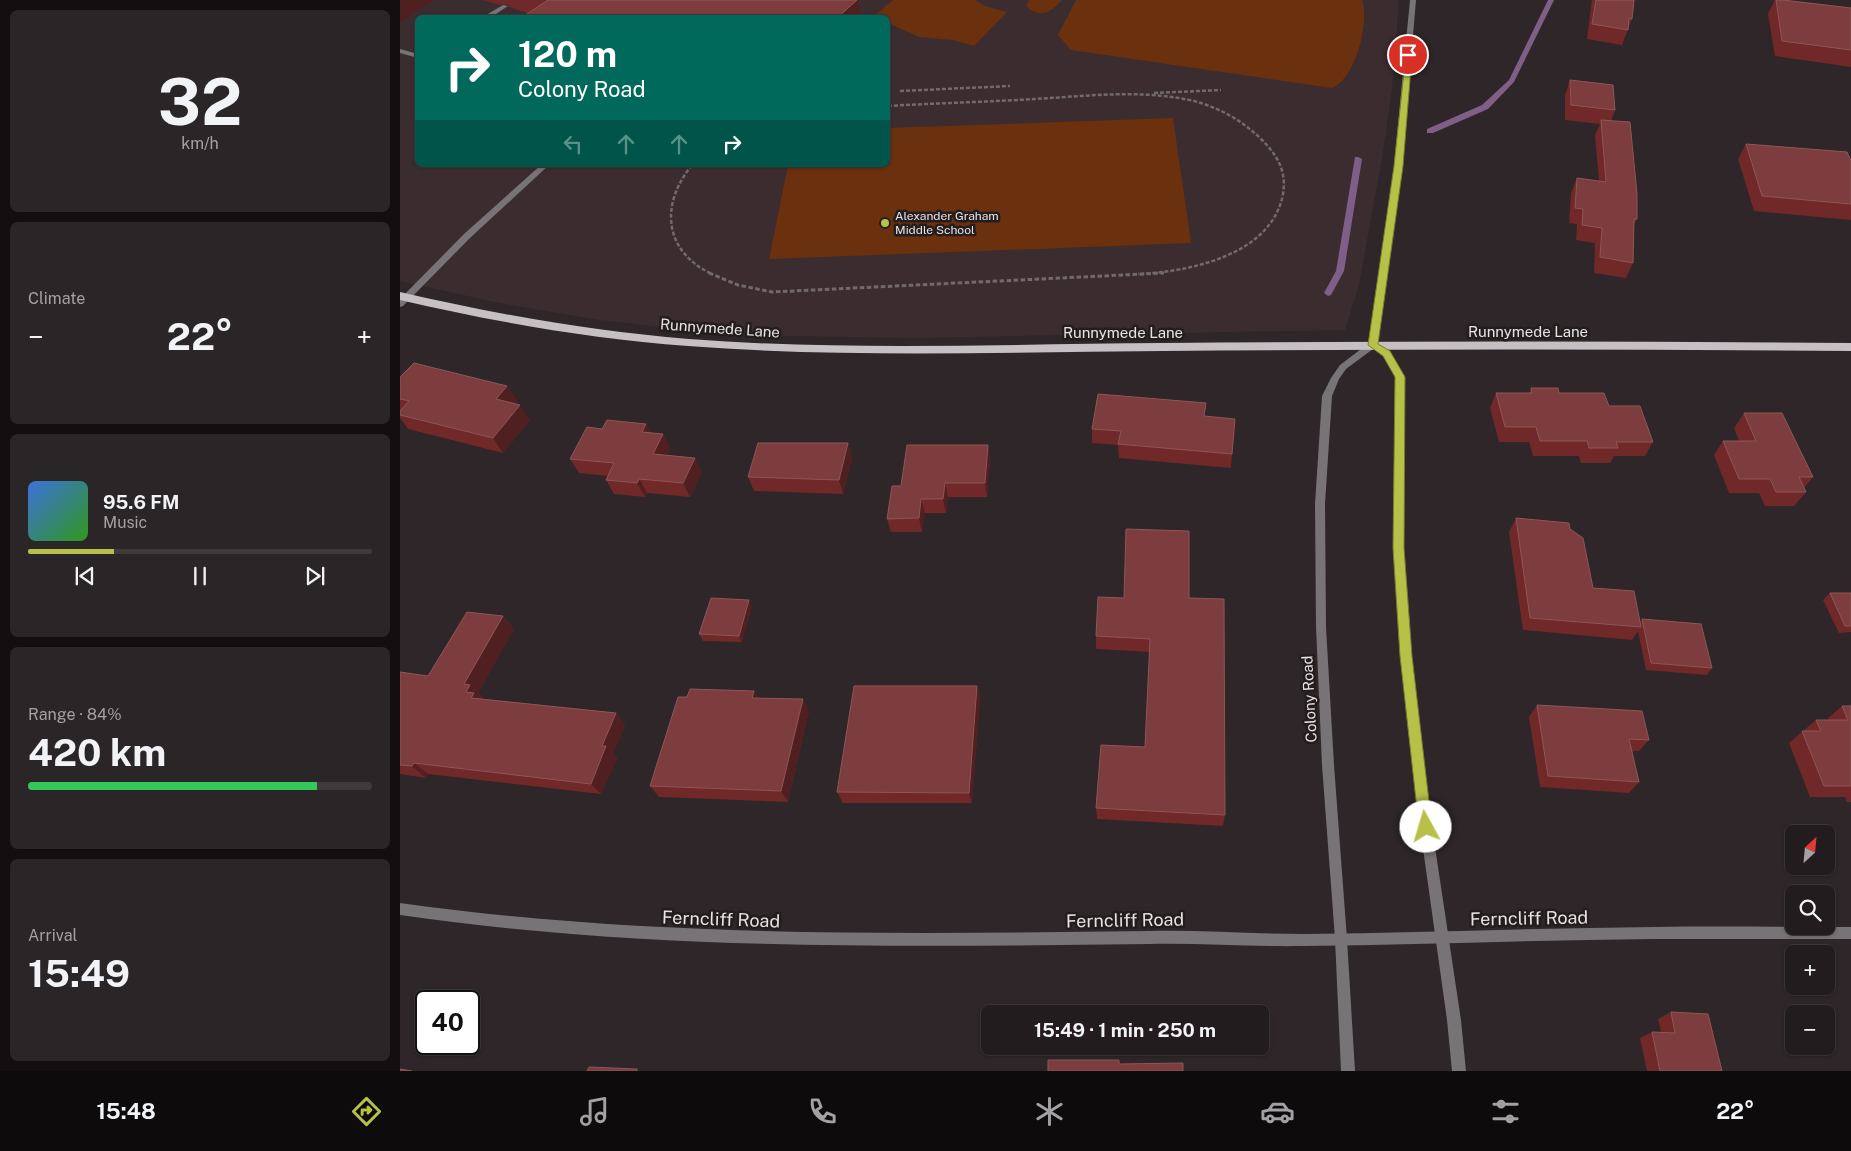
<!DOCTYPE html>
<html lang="en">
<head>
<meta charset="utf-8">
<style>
	body { margin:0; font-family:"Public Sans",sans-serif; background:#2a2527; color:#f1f3f6; height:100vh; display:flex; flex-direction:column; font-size:19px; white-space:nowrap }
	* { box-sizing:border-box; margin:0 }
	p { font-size:16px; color:#a2a1a4 }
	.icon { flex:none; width:28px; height:28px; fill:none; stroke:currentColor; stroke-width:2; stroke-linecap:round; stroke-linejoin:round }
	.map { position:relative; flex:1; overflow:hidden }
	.drawer { display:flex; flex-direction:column; gap:10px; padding:10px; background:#130f10; width:400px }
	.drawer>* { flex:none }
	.banner { position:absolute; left:15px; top:15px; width:475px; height:152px; border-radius:8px; box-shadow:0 1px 4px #0004,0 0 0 1px #3f3a3c; background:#00695c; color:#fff; overflow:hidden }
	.needle { width:32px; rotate:26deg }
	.buttons { position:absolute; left:1385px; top:825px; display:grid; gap:10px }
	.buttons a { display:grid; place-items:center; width:50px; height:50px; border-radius:8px; background:#221c1e; box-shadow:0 1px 4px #0004,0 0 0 1px #3f3a3c; font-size:25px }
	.speed { position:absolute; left:15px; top:990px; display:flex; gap:10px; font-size:25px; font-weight:700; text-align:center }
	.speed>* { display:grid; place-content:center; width:65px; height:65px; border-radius:50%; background:#221c1e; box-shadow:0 1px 4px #0004,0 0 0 1px #3f3a3c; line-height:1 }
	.speed .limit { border:2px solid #111; border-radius:8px; background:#fff; color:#111 }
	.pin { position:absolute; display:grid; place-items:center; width:42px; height:42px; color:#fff; margin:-21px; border:2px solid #fff; border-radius:50%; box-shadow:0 1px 5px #0007 }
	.me { position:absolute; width:55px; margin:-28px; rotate:354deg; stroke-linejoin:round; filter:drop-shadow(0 0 4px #0008) }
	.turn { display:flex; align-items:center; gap:18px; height:105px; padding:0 20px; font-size:22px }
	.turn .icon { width:65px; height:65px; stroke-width:2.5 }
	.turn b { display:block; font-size:35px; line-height:42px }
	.lanes { display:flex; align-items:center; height:48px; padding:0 20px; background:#0003; justify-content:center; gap:25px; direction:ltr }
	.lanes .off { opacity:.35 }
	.big { font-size:38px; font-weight:700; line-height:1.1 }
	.drawer .widget { flex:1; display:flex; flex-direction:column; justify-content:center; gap:8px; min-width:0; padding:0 18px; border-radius:8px; background:#2a2527 }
	.drawer .dial { align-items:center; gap:0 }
	.dial b { font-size:65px; line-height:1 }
	.song { display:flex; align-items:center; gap:15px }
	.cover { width:60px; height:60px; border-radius:8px; background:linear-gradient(135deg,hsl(220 70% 55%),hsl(110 70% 35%)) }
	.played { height:5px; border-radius:2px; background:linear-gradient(90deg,#b7c148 25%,#3f3a3c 25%) }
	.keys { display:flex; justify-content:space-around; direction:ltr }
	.heat { display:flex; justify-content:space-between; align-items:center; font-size:28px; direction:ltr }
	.charge { height:8px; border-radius:4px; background:linear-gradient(90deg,#34c759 84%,#3f3a3c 0) }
	.trip { position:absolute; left:581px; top:1005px; width:288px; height:50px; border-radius:8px; background:#221c1e; box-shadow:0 1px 4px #0004,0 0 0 1px #3f3a3c; font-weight:700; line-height:50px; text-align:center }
	.tab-bar { display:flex; height:80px; justify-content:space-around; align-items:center; background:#0e0b0c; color:#a2a1a4 }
	.tab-bar .icon { width:35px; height:35px }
	.tab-bar .on { color:#b7c148 }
	.tab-bar b { font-size:22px; color:#f1f3f6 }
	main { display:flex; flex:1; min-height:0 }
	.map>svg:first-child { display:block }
	.built { fill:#3b2c30; fill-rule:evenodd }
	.green { fill:#6b300e }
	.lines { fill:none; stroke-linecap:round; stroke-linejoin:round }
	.stream { fill:#7f5e88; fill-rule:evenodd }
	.path-far1 { stroke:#716a6c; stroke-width:2.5; stroke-dasharray:4 2; stroke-linecap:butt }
	.path { stroke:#716a6c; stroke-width:3; stroke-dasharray:4.5 2.5; stroke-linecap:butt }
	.service { fill:#777376; fill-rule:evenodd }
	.minor { fill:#777376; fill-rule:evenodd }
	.tertiary { fill:#777376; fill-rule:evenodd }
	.primary { fill:#c6bfc3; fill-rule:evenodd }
	.wall { fill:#702829 }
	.shaded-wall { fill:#501f20 }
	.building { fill:#7d3c3d; stroke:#8e5657 }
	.route { fill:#b7c148; stroke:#777d2f }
	.poi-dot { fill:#b7c148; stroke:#241d1e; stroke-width:2 }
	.labels { text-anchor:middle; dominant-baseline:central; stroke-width:5; stroke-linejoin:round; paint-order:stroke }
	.far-poi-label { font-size:12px; fill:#e8e2e4; stroke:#241d1e; text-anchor:start }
	.street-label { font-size:15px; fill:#e8e2e4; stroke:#241d1e }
	.near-street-label { font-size:18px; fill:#e8e2e4; stroke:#241d1e }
</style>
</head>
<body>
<main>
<section class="drawer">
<div class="widget dial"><b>32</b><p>km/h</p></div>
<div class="widget"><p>Climate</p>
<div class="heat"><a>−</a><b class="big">22°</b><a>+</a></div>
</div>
<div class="widget">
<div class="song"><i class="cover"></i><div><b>95.6 FM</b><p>Music</p></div></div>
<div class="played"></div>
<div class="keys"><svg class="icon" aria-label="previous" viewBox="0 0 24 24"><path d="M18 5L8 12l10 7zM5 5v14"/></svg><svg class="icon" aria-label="pause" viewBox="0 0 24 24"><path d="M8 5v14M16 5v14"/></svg><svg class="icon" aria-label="next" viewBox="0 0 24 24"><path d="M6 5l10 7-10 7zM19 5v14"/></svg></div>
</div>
<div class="widget"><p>Range · 84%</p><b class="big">420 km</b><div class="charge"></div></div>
<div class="widget"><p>Arrival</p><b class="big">15:49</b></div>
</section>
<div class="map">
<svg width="1451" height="1071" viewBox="0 0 1451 1071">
	<rect width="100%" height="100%" fill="#2e2628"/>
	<path class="built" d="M0,0H999L992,89L982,159L959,285L945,330L515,338L388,336L307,332L199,320L99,303L0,281ZM18,18H488V165H18Z"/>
	<g class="green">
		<polygon points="493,0 575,0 585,6 607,12 574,46 553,40 519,37 488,23 488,18 473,17"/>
		<path d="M629,0H662C650,13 640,19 626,6Z"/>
		<path d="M676,0H962C970,22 955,80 932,88L671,50L658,35Z"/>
		<polygon points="773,118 791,243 369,259 388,165 488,165 488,128"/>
	</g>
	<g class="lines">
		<g class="stream">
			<polygon points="1148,0 1154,0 1114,82 1088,109 1033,133 1027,133 1027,129 1082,105 1109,80"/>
			<polygon points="955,157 958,157 962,159 944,271 931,295 928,296 924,293 936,271"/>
		</g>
		<g class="path-far1">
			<polyline points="500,91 610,86"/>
			<polyline points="754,93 821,90"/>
			<path d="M488,106C537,103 586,102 635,99C688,96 742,89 794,101C820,108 843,121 862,140C877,155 887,171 883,194C872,255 789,272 738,274"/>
			<path d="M292,165C260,204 263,251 312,274"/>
		</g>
		<polyline class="path" points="309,273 338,285 372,292 764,273"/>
		<polygon class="service" points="103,5 108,6 90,18 81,18"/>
		<g class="minor">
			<polygon points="0,49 18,54 18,58 0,53"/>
			<polygon points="141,165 149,165 70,238 3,306 0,307 0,299 64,234"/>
			<path d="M0,903C249,938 500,934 750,931C802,930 853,934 904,934C1020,933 1137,928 1254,927C1320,926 1385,927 1451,927V939C1385,939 1320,939 1254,939C1137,940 1020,945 904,946C853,947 802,943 750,944C500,947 249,951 0,915Z"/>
		</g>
		<polygon class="tertiary" points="1010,0 1016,0 1002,166 978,344 989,351 1004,377 1003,549 1011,656 1032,827 1061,1020 1066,1071 1052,1071 1047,1020 1020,827 1001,656 993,549 996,377 983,355 973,349 946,369 939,379 932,396 925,504 926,627 934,765 947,939 955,1071 941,1071 935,939 922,765 916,627 915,504 922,396 931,378 940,365 969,343 994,166"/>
		<path class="primary" d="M0,292C95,314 191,331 289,339C446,351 606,344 764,343C993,341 1222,341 1451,343V351C1222,349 993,349 764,351C606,352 446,358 288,346C191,339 95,322 0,300Z"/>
	</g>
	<g class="wall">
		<polygon points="83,0 458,0 461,18 128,13 109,7 108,4 100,5"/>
		<polygon points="1192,0 1234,0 1232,19 1222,45 1187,39"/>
		<polygon points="1375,0 1383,0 1451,8 1451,67 1375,56 1368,14"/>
		<polygon points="1170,80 1215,110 1211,121 1237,219 1234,225 1233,263 1226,278 1194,273 1195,243 1176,240 1177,224 1169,223 1171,193 1177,178 1199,181 1195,135 1200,124 1165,120 1165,95"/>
		<polygon points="1346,144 1451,161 1451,220 1354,211 1338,159"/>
		<polygon points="0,377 107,386 117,400 114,404 130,420 103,453 8,429 0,418"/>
		<polygon points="1131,388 1159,393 1209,406 1253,442 1245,456 1214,456 1210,463 1181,463 1179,456 1133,456 1129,442 1099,442 1090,408 1096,393 1129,393"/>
		<polygon points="1344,413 1413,477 1404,488 1406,492 1394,506 1365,506 1359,493 1329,493 1314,455 1323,441 1339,441 1334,428"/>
		<polygon points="804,416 832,454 831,468 719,458 718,445 692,443 692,429"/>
		<polygon points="251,433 263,434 270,449 267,456 302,472 290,497 247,493 245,497 214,494 206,480 208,476 179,473 170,459"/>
		<polygon points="448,443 452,458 443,494 354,491 348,477"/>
		<polygon points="588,445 590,460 587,497 548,497 546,513 525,513 522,532 491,532 487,519 501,486"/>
		<polygon points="1116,518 1170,529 1193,588 1240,622 1242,619 1312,668 1307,675 1246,670 1238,631 1232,640 1123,630 1109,532"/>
		<polygon points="1430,593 1451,593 1451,632 1439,633 1423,600"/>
		<polygon points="724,598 789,598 825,815 823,826 697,819 696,808 745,747 750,652 696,649 696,636"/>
		<polygon points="349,600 352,607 342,642 303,641 299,634"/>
		<polygon points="103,616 114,629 78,693 83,697 82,699 216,713 225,725 213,754 217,758 201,794 28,774 26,778 0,774 0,672 28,676"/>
		<polygon points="577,686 580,698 572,803 443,803 437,792"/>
		<polygon points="354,691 358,698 409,711 388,802 259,797 250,786 287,697"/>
		<polygon points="1137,705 1249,740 1239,751 1232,751 1239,782 1229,793 1140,787 1129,717"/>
		<polygon points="1442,706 1451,706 1451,802 1447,802 1445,797 1410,797 1389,743 1416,720 1429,720 1428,718"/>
		<polygon points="1271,1012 1322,1071 1247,1071 1240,1038 1252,1032 1261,1032 1258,1019"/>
	</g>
	<g class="shaded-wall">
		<polygon points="0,0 35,0 0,22"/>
		<polygon points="457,0 458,0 461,18 437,18"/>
		<polygon points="107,386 117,400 106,414 96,399"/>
		<polygon points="120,405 130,420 103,453 93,438"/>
		<polygon points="246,424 254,438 242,432"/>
		<polygon points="263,434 270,449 261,469 253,454"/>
		<polygon points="448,443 452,458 443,494 439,480"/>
		<polygon points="588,445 590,460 587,497 585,483"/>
		<polygon points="295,458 302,472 290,497 283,483"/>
		<polygon points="239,479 247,493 245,497 237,483"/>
		<polygon points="545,483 548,497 546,513 543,499"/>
		<polygon points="521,499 525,513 522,532 519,518"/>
		<polygon points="349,600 352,607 342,642 339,636"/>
		<polygon points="103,616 114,629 78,693 83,697 81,700 71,698 66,692 64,684"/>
		<polygon points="577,686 580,698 572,803 569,793"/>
		<polygon points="354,691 361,703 352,698"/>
		<polygon points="403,699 409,711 388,802 381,791"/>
		<polygon points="216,713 225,725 213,754 217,758 201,794 191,784 202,746"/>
		<polygon points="14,763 28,774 26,778 12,766"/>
	</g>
	<g class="building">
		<polygon points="148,0 457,0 437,18 121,18"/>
		<polygon points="1196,0 1234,0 1232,19 1229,18 1228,30 1192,24"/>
		<polygon points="1376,0 1383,0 1451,8 1451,50 1382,41"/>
		<polygon points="1170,80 1213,85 1215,110 1171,105"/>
		<polygon points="1201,120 1230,122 1237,194 1237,219 1234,219 1233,263 1200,257 1202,228 1182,225 1183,209 1175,208 1177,178 1206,182"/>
		<polygon points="1346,144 1447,152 1451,161 1451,204 1362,196"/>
		<polygon points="14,363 107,386 96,399 120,405 93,438 0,415 0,411 9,401 0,399 0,377"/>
		<polygon points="1131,388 1158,388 1159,393 1204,393 1209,406 1240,406 1253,442 1216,442 1218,448 1189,448 1187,441 1140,441 1136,427 1105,427 1096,393 1132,393"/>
		<polygon points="698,394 806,403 804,416 835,419 832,454 718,444 721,431 692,429"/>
		<polygon points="1344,413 1382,413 1413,477 1399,477 1406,492 1376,492 1370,479 1339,479 1323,441 1356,441"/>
		<polygon points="207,420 246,424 242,432 263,434 253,454 295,458 283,483 239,479 237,483 206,480 214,463 170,459 187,427 202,429"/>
		<polygon points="358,443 448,443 439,480 348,477"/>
		<polygon points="507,445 588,445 585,483 545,483 543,499 521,499 519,518 487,519 492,486 501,486"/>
		<polygon points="1116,518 1169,523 1170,529 1183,538 1193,588 1234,591 1241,627 1130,618"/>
		<polygon points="726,529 789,531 789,598 824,599 825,815 696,808 701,745 745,747 750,639 696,636 698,597 724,598"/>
		<polygon points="1430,593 1451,593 1451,626 1445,626"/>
		<polygon points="311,598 349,600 339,636 299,634"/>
		<polygon points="67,612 103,616 64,684 70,685 66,692 74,693 71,698 216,713 202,746 206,746 191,784 14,763 12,766 0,765 0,672 28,676"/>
		<polygon points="1242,619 1301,624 1312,668 1251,663"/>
		<polygon points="454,686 577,686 569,793 437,792"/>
		<polygon points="290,689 354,691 352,698 403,699 381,791 250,786 278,697 287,697"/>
		<polygon points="1137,705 1242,711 1249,740 1229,739 1239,782 1148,776"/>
		<polygon points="1442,706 1451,706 1451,786 1424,786 1402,731 1421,731 1416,720 1448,720"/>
		<polygon points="1271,1012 1308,1014 1322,1071 1260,1071 1252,1032 1275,1033"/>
		<polygon points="648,1060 719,1060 719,1064 783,1063 783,1071 648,1071"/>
		<polygon points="189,1067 237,1069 237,1071 187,1071"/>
		<polygon points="0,1069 12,1071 0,1071"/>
	</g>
	<polygon class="route" points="1006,53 1012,55 1003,166 978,344 990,351 1005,377 1004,548 1012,656 1032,827 1030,832 1026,834 1021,832 1019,827 1000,656 993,548 995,377 983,356 968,345 994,166"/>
	<circle class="poi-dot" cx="485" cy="223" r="5"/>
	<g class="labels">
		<g class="far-poi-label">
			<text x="495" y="216">Alexander Graham<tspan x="495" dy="14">Middle School</tspan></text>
		</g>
		<g class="street-label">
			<text transform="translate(320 328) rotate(4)">Runnymede Lane</text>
			<text x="1128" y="331">Runnymede Lane</text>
			<text x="723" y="332">Runnymede Lane</text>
			<text transform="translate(909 699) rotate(-93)">Colony Road</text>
		</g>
		<g class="near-street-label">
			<text transform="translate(1129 918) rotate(-1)">Ferncliff Road</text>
			<text transform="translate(321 919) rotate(2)">Ferncliff Road</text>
			<text transform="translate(725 920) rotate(-1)">Ferncliff Road</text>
		</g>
	</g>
</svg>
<div class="buttons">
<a><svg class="needle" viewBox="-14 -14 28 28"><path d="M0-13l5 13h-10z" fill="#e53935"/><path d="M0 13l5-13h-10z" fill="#a2a1a4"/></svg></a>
<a><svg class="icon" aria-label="search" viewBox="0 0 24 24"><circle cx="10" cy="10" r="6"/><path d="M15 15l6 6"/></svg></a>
<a>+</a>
<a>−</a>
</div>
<div class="speed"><div class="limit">40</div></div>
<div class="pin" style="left:1008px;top:55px;background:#d93025"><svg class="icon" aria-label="arrive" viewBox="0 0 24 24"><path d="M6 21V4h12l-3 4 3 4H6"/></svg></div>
<svg class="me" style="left:1026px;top:827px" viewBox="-20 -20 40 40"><circle r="19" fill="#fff"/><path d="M0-13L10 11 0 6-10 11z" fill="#b7c148"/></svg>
<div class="trip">15:49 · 1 min · 250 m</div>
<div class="banner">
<div class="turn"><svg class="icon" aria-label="right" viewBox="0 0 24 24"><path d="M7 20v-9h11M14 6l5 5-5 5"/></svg><div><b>120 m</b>Colony Road</div></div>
<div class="lanes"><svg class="icon off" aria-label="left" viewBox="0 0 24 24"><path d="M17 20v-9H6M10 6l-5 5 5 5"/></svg><svg class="icon off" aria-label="ahead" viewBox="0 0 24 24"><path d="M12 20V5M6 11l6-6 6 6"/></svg><svg class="icon off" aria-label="ahead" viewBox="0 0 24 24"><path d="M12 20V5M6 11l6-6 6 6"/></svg><svg class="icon" aria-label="right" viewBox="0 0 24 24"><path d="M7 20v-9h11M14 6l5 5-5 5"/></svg></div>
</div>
</div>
</main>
<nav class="tab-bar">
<b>15:48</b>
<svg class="icon on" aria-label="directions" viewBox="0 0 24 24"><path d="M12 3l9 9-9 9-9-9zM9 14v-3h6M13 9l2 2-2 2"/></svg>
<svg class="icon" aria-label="music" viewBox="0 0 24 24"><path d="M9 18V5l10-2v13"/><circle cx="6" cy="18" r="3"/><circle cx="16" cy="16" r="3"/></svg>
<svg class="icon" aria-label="phone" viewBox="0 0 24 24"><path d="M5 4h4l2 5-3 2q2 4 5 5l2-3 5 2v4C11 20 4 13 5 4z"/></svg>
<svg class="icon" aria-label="climate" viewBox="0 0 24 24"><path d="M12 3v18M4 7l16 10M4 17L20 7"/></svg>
<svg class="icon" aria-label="car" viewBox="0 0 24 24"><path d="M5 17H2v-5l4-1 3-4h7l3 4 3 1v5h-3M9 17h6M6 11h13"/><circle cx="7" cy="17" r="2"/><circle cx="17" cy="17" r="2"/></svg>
<svg class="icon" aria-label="filters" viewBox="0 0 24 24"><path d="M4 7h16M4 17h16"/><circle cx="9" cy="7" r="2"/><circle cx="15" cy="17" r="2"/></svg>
<b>22°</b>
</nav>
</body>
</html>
